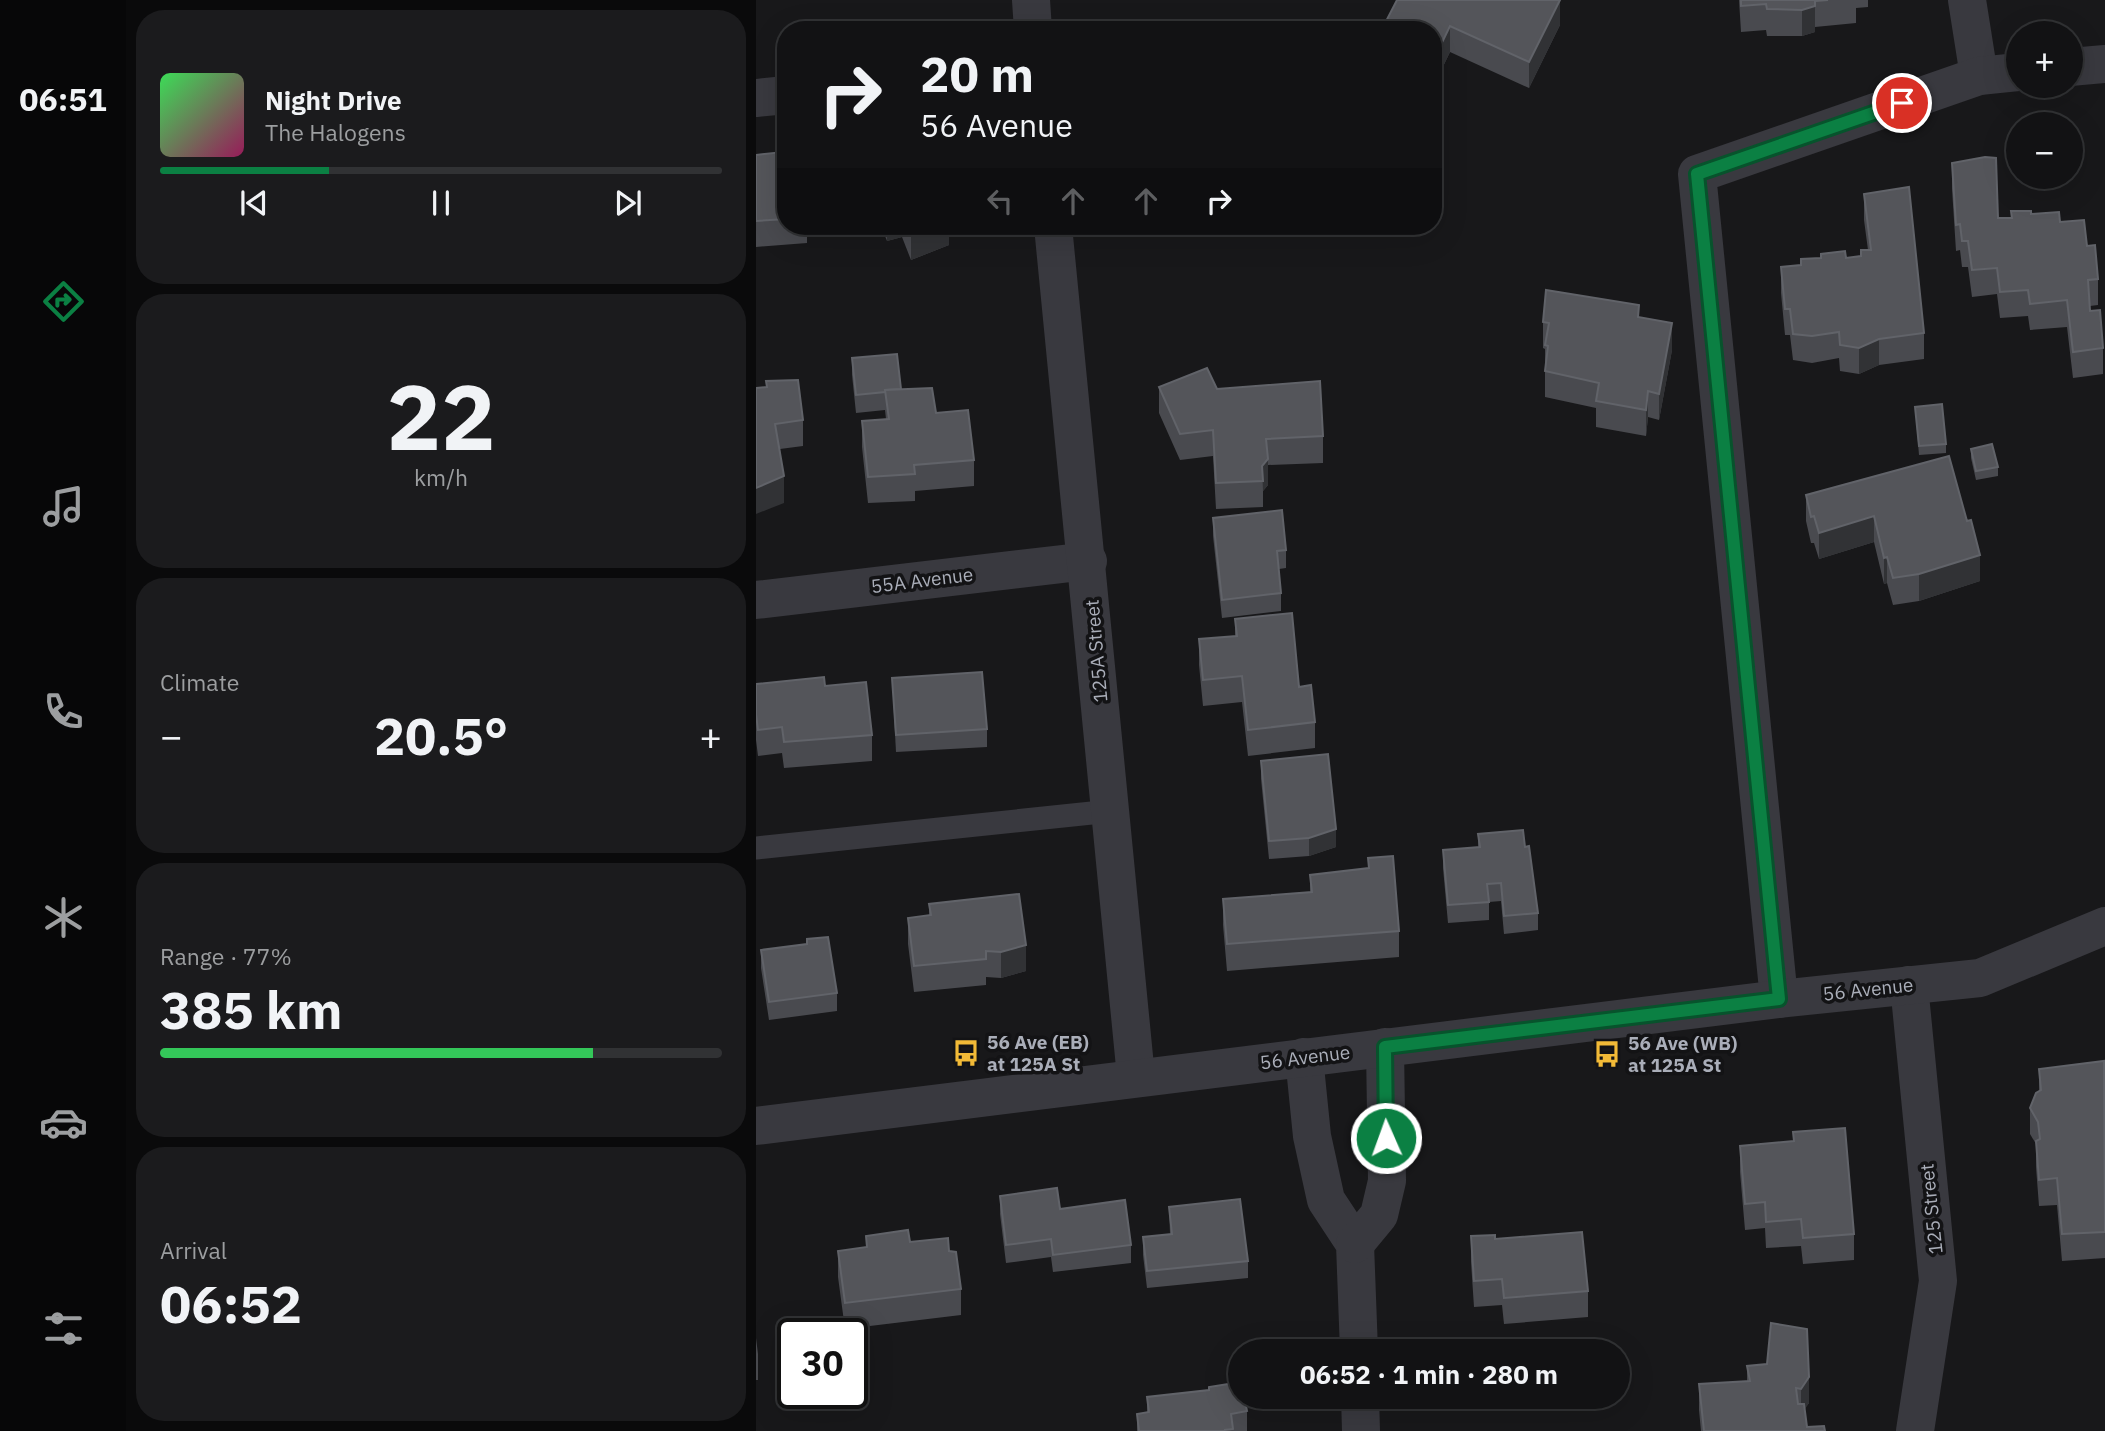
<!DOCTYPE html>
<html lang="en">
<head>
<meta charset="utf-8">
<style>
	body { margin:0; font-family:"IBM Plex Sans",sans-serif; background:#1b1b1d; color:#f1f3f6; height:100vh; display:flex; flex-direction:column; font-size:26px; white-space:nowrap }
	* { box-sizing:border-box; margin:0 }
	p { font-size:23px; color:#9c9ea0 }
	.icon { flex:none; width:38px; height:38px; fill:none; stroke:currentColor; stroke-width:2; stroke-linecap:round; stroke-linejoin:round }
	.map { position:relative; flex:1; overflow:hidden }
	.side { display:flex; flex-direction:column; gap:10px; padding:10px; background:#0a0a0b; width:630px }
	.side>* { flex:none }
	.hud { position:absolute; left:21px; top:21px; width:665px; height:214px; border-radius:28px; box-shadow:0 7px 28px #0002,0 0 0 2px #313234; background:#121214; color:#f1f3f6; overflow:hidden }
	.fabs { position:absolute; left:1250px; top:21px; display:grid; gap:14px }
	.fabs a { display:grid; place-items:center; width:77px; height:77px; border-radius:50%; background:#121214; box-shadow:0 7px 28px #0002,0 0 0 2px #313234; font-size:35px }
	.speed { position:absolute; left:21px; top:1318px; display:flex; gap:14px; font-size:35px; font-weight:700; text-align:center }
	.speed>* { display:grid; place-content:center; width:91px; height:91px; border-radius:50%; background:#121214; box-shadow:0 7px 28px #0002,0 0 0 2px #313234; line-height:1 }
	.speed .limit { border:4px solid #111; border-radius:10px; background:#fff; color:#111 }
	.pin { position:absolute; display:grid; place-items:center; width:60px; height:60px; color:#fff; margin:-30px; border:4px solid #fff; border-radius:50%; box-shadow:0 2px 7px #0007 }
	.me { position:absolute; width:77px; margin:-38px; rotate:358deg; stroke-linejoin:round; filter:drop-shadow(0 0 5px #0008) }
	.turn { display:flex; align-items:center; gap:24px; height:147px; padding:0 28px; font-size:32px }
	.turn .icon { width:91px; height:91px; stroke-width:2.5 }
	.turn b { display:block; font-size:49px; line-height:60px }
	.lanes { display:flex; align-items:center; height:66px; padding:0 28px; background:#0003; justify-content:center; gap:35px; direction:ltr }
	.lanes .off { opacity:.35 }
	.big { font-size:52px; font-weight:800; line-height:1.1 }
	.side .widget { flex:1; display:flex; flex-direction:column; justify-content:center; gap:10px; min-width:0; padding:0 24px; border-radius:28px; background:#1b1b1d }
	.side .dial { align-items:center; gap:0 }
	.dial b { font-size:91px; line-height:1 }
	.song { display:flex; align-items:center; gap:21px }
	.cover { width:84px; height:84px; border-radius:10px; background:linear-gradient(135deg,hsl(130 70% 55%),hsl(330 70% 35%)) }
	.played { height:7px; border-radius:4px; background:linear-gradient(90deg,#0b8043 30%,#313234 30%) }
	.keys { display:flex; justify-content:space-around; direction:ltr }
	.heat { display:flex; justify-content:space-between; align-items:center; font-size:38px; direction:ltr }
	.charge { height:10px; border-radius:5px; background:linear-gradient(90deg,#34c759 77%,#313234 0) }
	.trip { position:absolute; left:472px; top:1339px; width:402px; height:70px; border-radius:35px; background:#121214; box-shadow:0 7px 28px #0002,0 0 0 2px #313234; font-weight:800; line-height:70px; text-align:center }
	main { display:flex; flex:1; min-height:0 }
	.dock { display:flex; flex-direction:column; width:126px; justify-content:space-around; align-items:center; background:#070708; color:#9c9ea0 }
	.dock .icon { width:49px; height:49px }
	.dock .selected { color:#0b8043 }
	.dock b { font-size:32px; color:#f1f3f6 }
	.map>svg:first-child { display:block }
	.lines { fill:none; stroke-linecap:round; stroke-linejoin:round }
	.service { stroke:#39393f; stroke-width:23 }
	.minor { stroke:#39393f; stroke-width:38 }
	.tertiary { stroke:#39393f; stroke-width:38 }
	.wall { fill:#494a4f }
	.shaded-wall { fill:#313235 }
	.building { fill:#54555a; stroke:#616369; stroke-width:2 }
	.route-casing { stroke:#07532c; stroke-width:18 }
	.route { stroke:#0b8043; stroke-width:12 }
	.labels { text-anchor:middle; dominant-baseline:central; stroke-width:7; stroke-linejoin:round; paint-order:stroke }
	.street-label { font-size:19px; fill:#aaaeb9; stroke:#131315 }
	.poi-label { font-size:19px; font-weight:bold; fill:#aaaeb9; stroke:#131315; text-anchor:start }
</style>
</head>
<body>
<main>
<nav class="dock">
<b>06:51</b>
<svg class="icon selected" aria-label="directions" viewBox="0 0 24 24"><path d="M12 3l9 9-9 9-9-9zM9 14v-3h6M13 9l2 2-2 2"/></svg>
<svg class="icon" aria-label="music" viewBox="0 0 24 24"><path d="M9 18V5l10-2v13"/><circle cx="6" cy="18" r="3"/><circle cx="16" cy="16" r="3"/></svg>
<svg class="icon" aria-label="phone" viewBox="0 0 24 24"><path d="M5 4h4l2 5-3 2q2 4 5 5l2-3 5 2v4C11 20 4 13 5 4z"/></svg>
<svg class="icon" aria-label="climate" viewBox="0 0 24 24"><path d="M12 3v18M4 7l16 10M4 17L20 7"/></svg>
<svg class="icon" aria-label="car" viewBox="0 0 24 24"><path d="M5 17H2v-5l4-1 3-4h7l3 4 3 1v5h-3M9 17h6M6 11h13"/><circle cx="7" cy="17" r="2"/><circle cx="17" cy="17" r="2"/></svg>
<svg class="icon" aria-label="filters" viewBox="0 0 24 24"><path d="M4 7h16M4 17h16"/><circle cx="9" cy="7" r="2"/><circle cx="15" cy="17" r="2"/></svg>
</nav>
<section class="side">
<div class="widget">
<div class="song"><i class="cover"></i><div><b>Night Drive</b><p>The Halogens</p></div></div>
<div class="played"></div>
<div class="keys"><svg class="icon" aria-label="previous" viewBox="0 0 24 24"><path d="M18 5L8 12l10 7zM5 5v14"/></svg><svg class="icon" aria-label="pause" viewBox="0 0 24 24"><path d="M8 5v14M16 5v14"/></svg><svg class="icon" aria-label="next" viewBox="0 0 24 24"><path d="M6 5l10 7-10 7zM19 5v14"/></svg></div>
</div>
<div class="widget dial"><b>22</b><p>km/h</p></div>
<div class="widget"><p>Climate</p>
<div class="heat"><a>−</a><b class="big">20.5°</b><a>+</a></div>
</div>
<div class="widget"><p>Range · 77%</p><b class="big">385 km</b><div class="charge"></div></div>
<div class="widget"><p>Arrival</p><b class="big">06:52</b></div>
</section>
<div class="map">
<svg width="1349" height="1431" viewBox="0 0 1349 1431">
	<rect width="100%" height="100%" fill="#18181a"/>
	<g class="lines">
		<polyline class="service" points="0,848 355,811"/>
		<g class="minor">
			<polyline points="1211,0 1223,76"/>
			<polyline points="1314,67 1349,64"/>
			<polyline points="0,98 30,95"/>
			<polyline points="0,600 332,561"/>
			<polyline points="1153,985 1182,1281 1159,1431"/>
			<polyline points="1023,999 941,174 1223,76 1262,72"/>
			<polyline points="548,1057 556,1136 570,1200 599,1244 603,1351"/>
			<polyline points="599,1244 623,1215 631,1181 629,1047"/>
			<polyline points="604,1396 605,1431"/>
		</g>
		<g class="tertiary">
			<polyline points="275,0 277,30"/>
			<polyline points="297,226 380,1077"/>
			<polyline points="0,1126 1023,999 1224,978 1349,926"/>
		</g>
	</g>
	<g class="wall">
		<polygon points="641,0 804,0 804,25 773,88 694,52 680,81 677,80 677,30 626,30"/>
		<polygon points="983,0 1112,0 1112,7 1100,8 1100,23 1059,27 1059,32 1046,36 1011,36 1010,30 985,32"/>
		<polygon points="0,155 30,161 30,226 51,226 51,243 0,247"/>
		<polygon points="1196,163 1242,218 1255,218 1255,211 1275,214 1304,222 1331,246 1342,279 1342,305 1334,306 1334,311 1347,348 1347,374 1317,378 1311,327 1274,330 1272,316 1244,318 1241,294 1216,297 1212,267 1206,267 1204,250 1200,251 1196,189"/>
		<polygon points="1108,194 1168,333 1168,359 1123,365 1103,374 1084,371 1083,358 1056,363 1037,360 1034,335 1029,335 1025,293 1025,267 1045,265 1065,258 1090,258 1105,256 1112,250 1108,220"/>
		<polygon points="125,226 193,226 193,245 155,260 146,237 131,241"/>
		<polygon points="427,226 455,226 427,229"/>
		<polygon points="787,322 916,350 903,420 892,417 890,436 840,427 840,408 789,397 789,349 787,348"/>
		<polygon points="96,358 180,413 218,460 218,486 159,491 159,501 112,503 106,447 106,421 130,419 129,410 100,413 96,375"/>
		<polygon points="10,381 47,420 47,446 24,449 28,503"/>
		<polygon points="403,387 461,389 567,436 567,463 512,465 512,485 507,491 507,507 460,509 457,456 424,460 403,413"/>
		<polygon points="1159,407 1190,444 1190,453 1163,455"/>
		<polygon points="1215,449 1242,467 1242,476 1220,480 1215,458"/>
		<polygon points="1193,456 1224,581 1163,601 1137,605 1131,583 1128,584 1118,542 1063,559 1058,543 1055,543 1050,521 1050,495"/>
		<polygon points="457,518 530,550 530,568 523,569 525,593 525,611 466,618 457,536"/>
		<polygon points="479,619 543,687 559,722 559,748 492,756 486,702 447,706 443,665 443,639 479,636"/>
		<polygon points="136,678 231,729 231,747 140,752"/>
		<polygon points="0,684 69,686 116,735 116,761 28,768 26,753 2,756 0,740"/>
		<polygon points="505,761 580,847 553,856 513,859 505,779"/>
		<polygon points="722,834 769,847 782,913 782,930 748,934 745,901 733,902 733,920 692,923 687,868 687,850 722,847"/>
		<polygon points="612,858 643,931 643,957 471,971 467,925 467,899 554,892 554,875 612,868"/>
		<polygon points="263,894 270,971 245,978 230,977 230,985 158,992 152,944 152,918 173,915 173,904"/>
		<polygon points="5,950 81,993 81,1011 13,1020 5,968"/>
		<polygon points="1283,1069 1349,1069 1349,1258 1306,1261 1301,1205 1283,1206 1280,1167 1280,1144 1274,1134 1274,1108 1283,1091"/>
		<polygon points="1037,1132 1098,1234 1098,1260 1047,1264 1045,1246 1010,1248 1009,1228 989,1230 984,1172 984,1146 1037,1141"/>
		<polygon points="244,1196 304,1209 375,1245 375,1263 297,1272 295,1257 250,1263 244,1214"/>
		<polygon points="413,1207 492,1261 492,1278 391,1288 387,1255 387,1237 414,1234"/>
		<polygon points="110,1236 154,1242 193,1251 205,1289 205,1315 89,1329 82,1277 82,1251 110,1248"/>
		<polygon points="715,1236 739,1239 832,1291 832,1317 748,1324 746,1305 718,1307 715,1262"/>
		<polygon points="1015,1323 1053,1403 1048,1409 1051,1427 1069,1431 945,1431 943,1410 943,1384 991,1381 991,1366 1011,1364"/>
		<polygon points="0,1338 2,1354 2,1380 0,1380"/>
		<polygon points="391,1397 491,1411 491,1431 381,1431 381,1414 391,1412"/>
	</g>
	<g class="shaded-wall">
		<polygon points="804,0 804,25 773,88 773,62"/>
		<polygon points="1059,6 1059,32 1046,36 1046,10"/>
		<polygon points="694,26 694,52 680,81 680,55"/>
		<polygon points="131,226 146,226 146,237 131,241"/>
		<polygon points="176,226 193,226 193,245 155,260 155,234"/>
		<polygon points="916,323 916,350 903,420 903,394"/>
		<polygon points="1123,339 1123,365 1103,374 1103,348"/>
		<polygon points="892,391 892,417 890,436 890,410"/>
		<polygon points="512,459 512,485 507,491 506,466"/>
		<polygon points="28,476 28,503 0,514 0,488"/>
		<polygon points="1118,516 1118,542 1063,559 1063,533"/>
		<polygon points="1224,555 1224,581 1163,601 1163,574"/>
		<polygon points="1131,557 1131,583 1128,584 1128,558"/>
		<polygon points="580,829 580,847 553,856 553,838"/>
		<polygon points="270,945 270,971 245,978 245,952"/>
		<polygon points="1053,1377 1053,1403 1045,1415 1045,1389"/>
	</g>
	<g class="building">
		<polygon points="641,0 804,0 773,62 694,26 680,55 677,54 677,30 626,29"/>
		<polygon points="985,0 1072,0 1059,1 1059,6 1046,10 1011,9 1010,4 985,6"/>
		<polygon points="27,152 28,161 30,161 30,219 0,221 0,155"/>
		<polygon points="1229,157 1240,158 1242,218 1256,218 1255,211 1275,211 1275,214 1303,212 1304,222 1328,220 1331,246 1339,245 1342,279 1332,280 1334,311 1344,310 1347,348 1317,352 1311,300 1274,304 1272,290 1244,292 1241,268 1216,270 1212,241 1206,241 1204,224 1200,225 1196,163"/>
		<polygon points="1153,187 1168,333 1123,339 1103,348 1084,345 1083,332 1056,336 1037,334 1034,309 1029,309 1025,267 1045,265 1045,259 1065,258 1065,254 1089,251 1090,258 1105,256 1105,250 1115,250 1108,194"/>
		<polygon points="152,226 176,226 155,234"/>
		<polygon points="790,290 883,305 882,317 916,323 903,394 892,391 890,410 840,401 843,383 789,371 792,346 789,345 793,323 787,322"/>
		<polygon points="141,354 145,389 129,390 129,392 100,395 96,358"/>
		<polygon points="451,368 461,389 564,381 567,436 510,439 512,459 506,466 507,481 460,483 457,430 424,434 403,387"/>
		<polygon points="42,380 47,420 19,424 28,476 0,488 0,388 11,387 10,381"/>
		<polygon points="176,388 180,413 212,410 218,460 158,465 159,474 112,477 106,421 133,419 129,390"/>
		<polygon points="1186,404 1190,444 1163,446 1159,407"/>
		<polygon points="1236,444 1242,467 1220,471 1215,449"/>
		<polygon points="1193,456 1211,521 1215,520 1224,555 1163,574 1137,578 1131,557 1128,558 1118,516 1063,533 1058,516 1055,517 1050,495"/>
		<polygon points="526,510 530,550 521,551 525,593 466,600 457,518"/>
		<polygon points="536,613 543,687 555,685 559,722 492,730 486,676 447,680 443,639 481,636 479,619"/>
		<polygon points="226,672 231,729 140,735 136,678"/>
		<polygon points="68,677 69,686 110,682 116,735 28,742 26,727 2,730 0,714 0,684"/>
		<polygon points="572,754 580,829 553,838 513,841 505,761"/>
		<polygon points="767,830 769,847 773,846 782,913 748,916 745,883 731,884 733,902 692,905 687,850 724,847 722,834"/>
		<polygon points="637,856 643,931 471,944 467,899 556,892 554,875 613,868 612,858"/>
		<polygon points="263,894 270,945 245,952 230,951 230,959 158,966 152,918 175,915 173,904"/>
		<polygon points="72,937 81,993 13,1002 5,950 51,944 51,939"/>
		<polygon points="1348,1061 1349,1232 1306,1234 1301,1178 1283,1180 1280,1141 1284,1139 1282,1122 1274,1108 1280,1093 1285,1090 1283,1069"/>
		<polygon points="1089,1128 1098,1234 1047,1238 1045,1219 1010,1222 1009,1202 989,1204 984,1146 1038,1141 1037,1132"/>
		<polygon points="301,1188 304,1209 369,1200 375,1245 297,1255 295,1239 250,1245 244,1196"/>
		<polygon points="484,1199 492,1261 391,1271 387,1237 416,1234 413,1207"/>
		<polygon points="152,1230 154,1242 192,1238 193,1251 200,1252 205,1289 89,1303 82,1251 111,1247 110,1236"/>
		<polygon points="826,1232 832,1291 748,1298 746,1279 718,1281 715,1236 739,1235 739,1239"/>
		<polygon points="1015,1323 1051,1329 1053,1377 1045,1389 1040,1388 1042,1404 1048,1404 1051,1427 1068,1426 1069,1431 948,1431 943,1384 994,1381 991,1366 1011,1364"/>
		<polygon points="485,1382 485,1396 488,1396 491,1411 475,1414 477,1429 469,1430 469,1431 383,1431 381,1414 393,1412 391,1397 453,1390 453,1387"/>
	</g>
	<g class="lines">
		<defs>
			<polyline id="route" points="630,1138 629,1047 1023,999 941,174 1146,103"/>
		</defs>
		<use href="#route" class="route-casing"/>
		<use href="#route" class="route"/>
	</g>
	<defs>
		<symbol id="bus-bare" viewBox="-9 -9 18 18"><path d="M-5-6H5V4H4V6H2V4H-2V6H-4V4H-5ZM-3.5-4V0h7V-4ZM-3.5 1.2v1.5H-2V1.2ZM2 1.2v1.5H3.5V1.2Z" fill="#f2ba37" stroke="#131315" stroke-width="2.5" paint-order="stroke"/></symbol>
	</defs>
	<g fill-rule="evenodd">
		<use href="#bus-bare" x="191" y="1034" width="38" height="38"/>
		<use href="#bus-bare" x="832" y="1035" width="38" height="38"/>
	</g>
	<g class="labels">
		<g class="street-label">
			<text transform="translate(166 580) rotate(-7)">55A Avenue</text>
			<text transform="translate(340 651) rotate(-95)">125A Street</text>
			<text transform="translate(1112 989) rotate(-6)">56 Avenue</text>
			<text transform="translate(549 1057) rotate(-7)">56 Avenue</text>
			<text transform="translate(1175 1209) rotate(-96)">125 Street</text>
		</g>
		<g class="poi-label">
			<text x="231" y="1042">56 Ave (EB)<tspan x="231" dy="22">at 125A St</tspan></text>
			<text x="872" y="1043">56 Ave (WB)<tspan x="872" dy="22">at 125A St</tspan></text>
		</g>
	</g>
</svg>
<div class="fabs">
<a>+</a>
<a>−</a>
</div>
<div class="speed"><div class="limit">30</div></div>
<div class="pin" style="left:1146px;top:103px;background:#d93025"><svg class="icon" aria-label="arrive" viewBox="0 0 24 24"><path d="M6 21V4h12l-3 4 3 4H6"/></svg></div>
<svg class="me" style="left:630px;top:1138px" viewBox="-20 -20 40 40"><circle r="17" fill="#0b8043" stroke="#fff" stroke-width="3"/><path d="M0-11L8 9 0 5-8 9z" fill="#fff"/></svg>
<div class="trip">06:52 · 1 min · 280 m</div>
<div class="hud">
<div class="turn"><svg class="icon" aria-label="right" viewBox="0 0 24 24"><path d="M7 20v-9h11M14 6l5 5-5 5"/></svg><div><b>20 m</b>56 Avenue</div></div>
<div class="lanes"><svg class="icon off" aria-label="left" viewBox="0 0 24 24"><path d="M17 20v-9H6M10 6l-5 5 5 5"/></svg><svg class="icon off" aria-label="ahead" viewBox="0 0 24 24"><path d="M12 20V5M6 11l6-6 6 6"/></svg><svg class="icon off" aria-label="ahead" viewBox="0 0 24 24"><path d="M12 20V5M6 11l6-6 6 6"/></svg><svg class="icon" aria-label="right" viewBox="0 0 24 24"><path d="M7 20v-9h11M14 6l5 5-5 5"/></svg></div>
</div>
</div>
</main>
</body>
</html>
